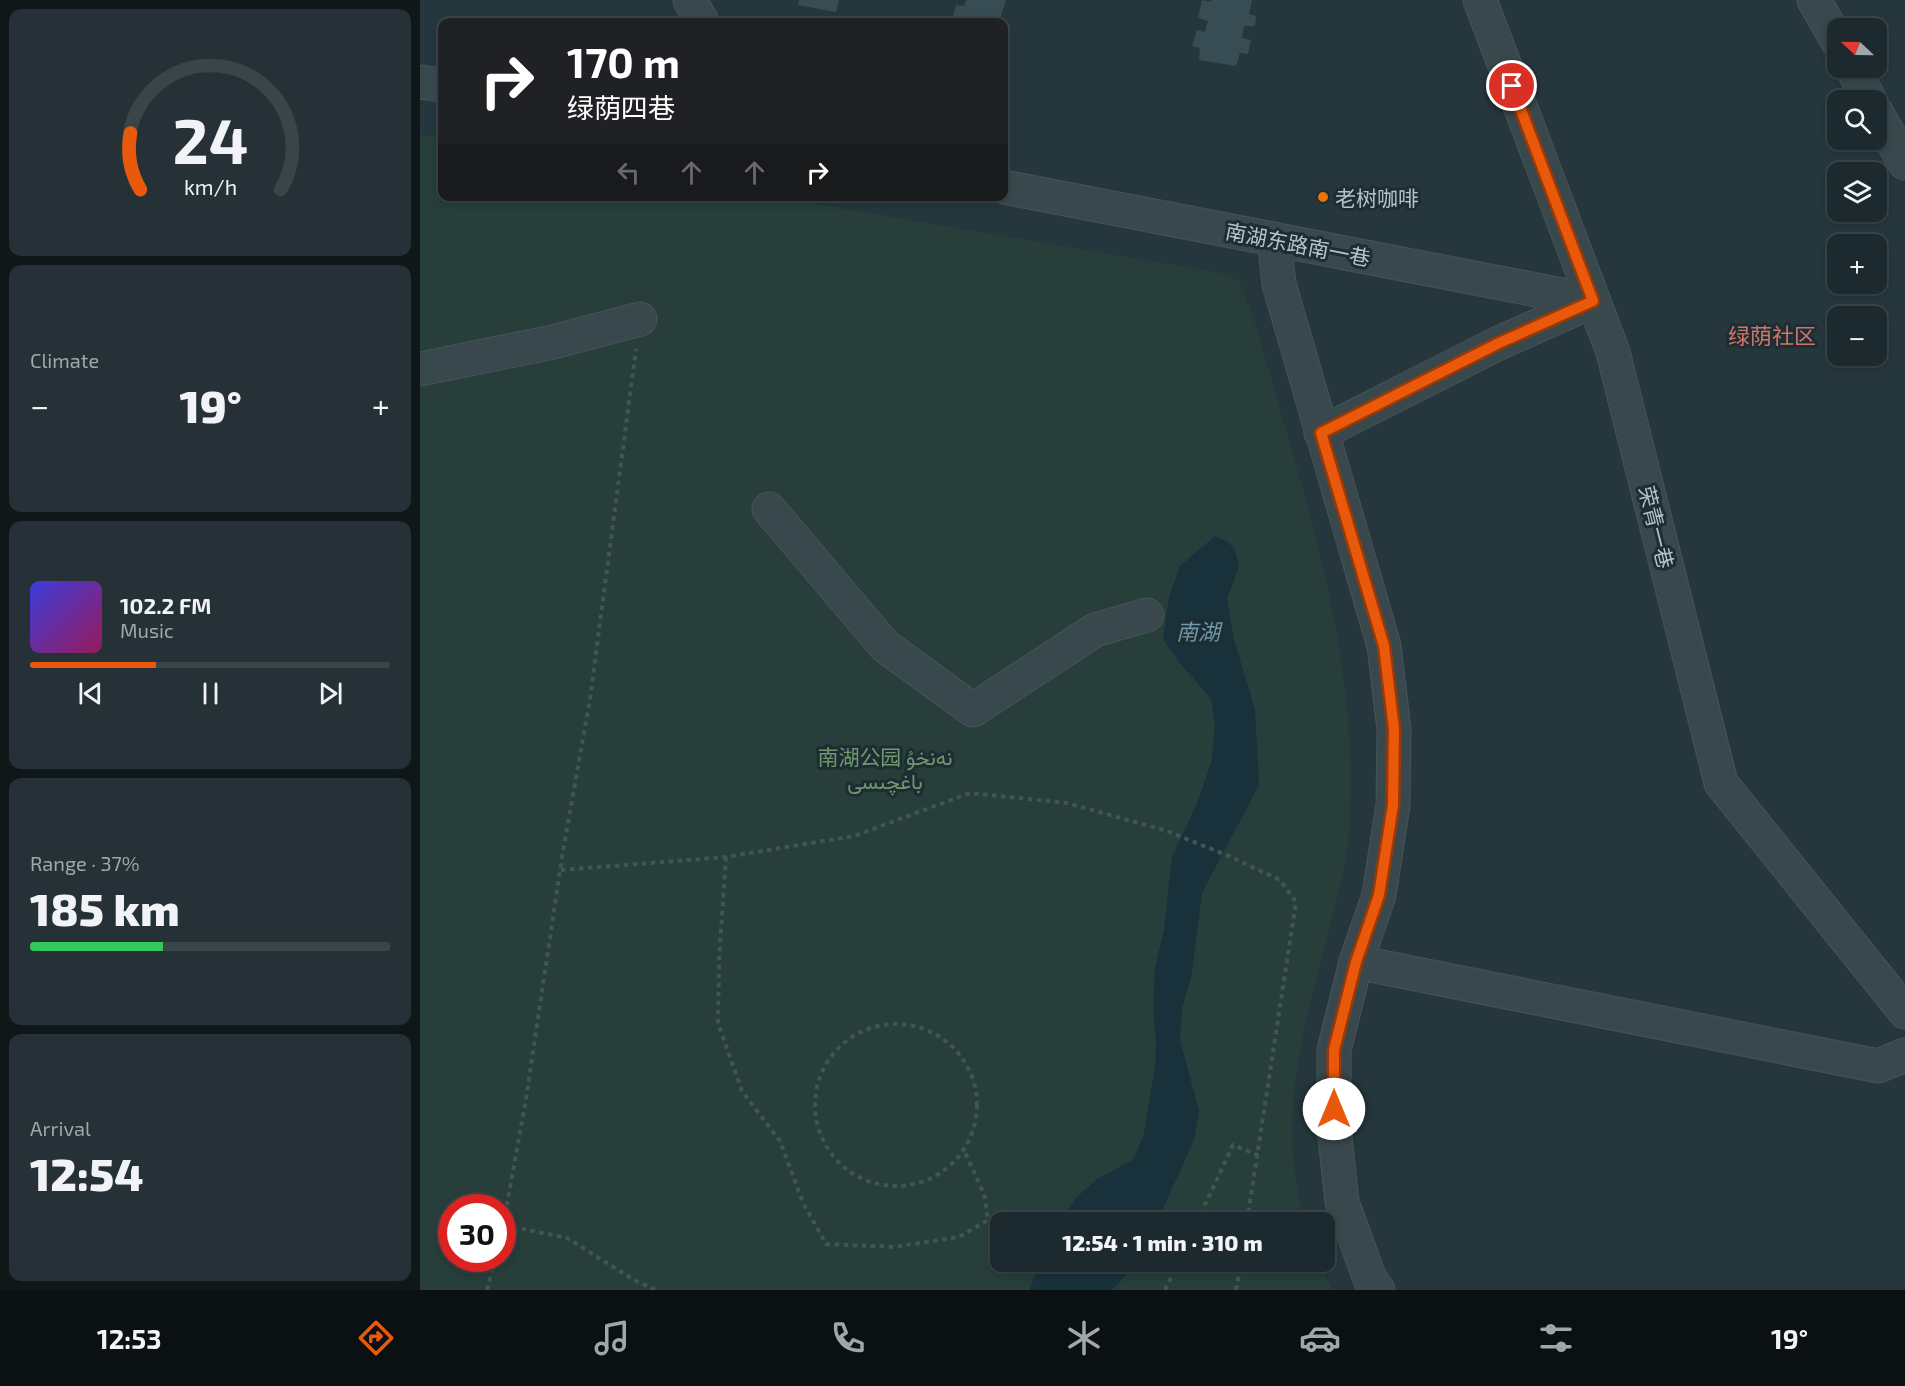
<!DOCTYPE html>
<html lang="en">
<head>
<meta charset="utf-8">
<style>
	body { margin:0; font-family:"Exo 2",Vazirmatn,"Noto Sans SC",sans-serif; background:#253136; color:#f1f3f6; height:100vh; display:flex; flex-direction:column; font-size:22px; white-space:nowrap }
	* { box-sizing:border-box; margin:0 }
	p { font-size:20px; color:#a0a6aa }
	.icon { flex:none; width:33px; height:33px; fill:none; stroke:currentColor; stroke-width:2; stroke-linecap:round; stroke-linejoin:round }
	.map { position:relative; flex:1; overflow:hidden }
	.side { display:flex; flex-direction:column; gap:9px; padding:9px; background:#0f1719; width:420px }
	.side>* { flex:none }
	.guide { position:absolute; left:18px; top:18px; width:570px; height:183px; border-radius:12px; box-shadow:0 3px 9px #0003,0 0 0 2px #3a454a; background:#202124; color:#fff; overflow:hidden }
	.needle { width:39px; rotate:292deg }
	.fabs { position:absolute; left:1407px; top:18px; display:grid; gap:12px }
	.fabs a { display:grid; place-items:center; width:60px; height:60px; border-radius:12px; background:#1c292e; box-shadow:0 3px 9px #0003,0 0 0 2px #3a454a; font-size:30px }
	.speed { position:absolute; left:18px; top:1194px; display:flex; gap:12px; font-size:30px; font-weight:700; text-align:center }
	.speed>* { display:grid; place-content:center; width:78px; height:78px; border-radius:50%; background:#1c292e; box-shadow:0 3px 9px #0003,0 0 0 2px #3a454a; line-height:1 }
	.speed .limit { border:9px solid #d22; background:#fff; color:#111 }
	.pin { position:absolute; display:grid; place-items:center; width:51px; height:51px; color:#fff; margin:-26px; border:3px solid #fff; border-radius:50%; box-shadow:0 2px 6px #0007 }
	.me { position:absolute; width:66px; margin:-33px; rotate:0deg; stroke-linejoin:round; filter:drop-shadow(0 0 4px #0008) }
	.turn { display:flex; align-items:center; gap:21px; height:126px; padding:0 30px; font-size:27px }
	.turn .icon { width:78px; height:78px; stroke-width:2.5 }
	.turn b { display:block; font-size:42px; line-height:51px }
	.lanes { display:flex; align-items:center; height:57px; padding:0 30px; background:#0003; justify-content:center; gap:30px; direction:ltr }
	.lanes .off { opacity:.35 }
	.big { font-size:45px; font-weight:800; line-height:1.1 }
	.side .tile { flex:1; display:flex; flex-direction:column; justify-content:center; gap:9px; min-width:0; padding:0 21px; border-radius:12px; background:#253136 }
	.side .dial { align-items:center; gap:0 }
	.dial svg { height:156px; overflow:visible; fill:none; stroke:#3a454a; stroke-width:7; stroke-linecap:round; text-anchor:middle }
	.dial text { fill:#f1f3f6; stroke:none }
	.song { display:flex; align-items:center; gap:18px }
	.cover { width:72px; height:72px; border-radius:9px; background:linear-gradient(135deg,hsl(240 70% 55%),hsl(330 70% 35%)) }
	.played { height:6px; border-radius:3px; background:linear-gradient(90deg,#ea580c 35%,#3a454a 35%) }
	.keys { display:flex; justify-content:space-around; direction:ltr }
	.heat { display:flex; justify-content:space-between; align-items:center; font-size:33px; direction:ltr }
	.charge { height:9px; border-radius:4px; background:linear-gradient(90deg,#34c759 37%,#3a454a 0) }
	.trip { position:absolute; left:570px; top:1212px; width:345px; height:60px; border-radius:12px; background:#1c292e; box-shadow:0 3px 9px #0003,0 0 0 2px #3a454a; font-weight:800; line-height:60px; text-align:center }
	.tabs { display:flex; height:96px; justify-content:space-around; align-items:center; background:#0b1012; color:#a0a6aa }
	.tabs .icon { width:42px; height:42px }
	.tabs .selected { color:#ea580c }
	.tabs b { font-size:27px; color:#f1f3f6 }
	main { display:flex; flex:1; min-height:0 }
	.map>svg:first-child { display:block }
	.green { fill:#273e3a; fill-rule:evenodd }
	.water { fill:#18313b }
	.building { fill:#374c53 }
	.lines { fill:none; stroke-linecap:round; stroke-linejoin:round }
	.minor-casing { stroke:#45545a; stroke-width:35 }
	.path { stroke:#405652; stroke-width:4; stroke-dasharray:4.5 4.5; stroke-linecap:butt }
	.minor { stroke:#39484d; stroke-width:33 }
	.route-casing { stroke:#983908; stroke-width:15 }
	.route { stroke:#ea580c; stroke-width:10 }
	.food-dot { fill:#e8710a; stroke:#1e2d33; stroke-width:2 }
	.labels { text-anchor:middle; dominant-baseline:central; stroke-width:6; stroke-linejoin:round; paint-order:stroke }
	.poi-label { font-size:21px; fill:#b5c2c8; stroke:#1e2d33; text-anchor:start }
	.street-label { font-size:21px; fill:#b5c2c8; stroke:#1e2d33 }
	.park-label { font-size:21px; fill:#70996d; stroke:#1e2d33 }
	.neighbourhood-label { font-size:22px; fill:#d17667; stroke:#1e2d33 }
	.water-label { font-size:22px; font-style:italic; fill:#6f97a6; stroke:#1e2d33 }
</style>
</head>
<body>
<main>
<section class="side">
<div class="tile dial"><svg viewBox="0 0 100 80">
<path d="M14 69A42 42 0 1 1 86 69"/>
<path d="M14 69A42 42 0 0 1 9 40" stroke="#ea580c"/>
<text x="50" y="56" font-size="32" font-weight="700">24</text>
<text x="50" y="72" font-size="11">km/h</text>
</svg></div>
<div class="tile"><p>Climate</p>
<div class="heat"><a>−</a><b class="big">19°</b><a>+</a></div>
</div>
<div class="tile">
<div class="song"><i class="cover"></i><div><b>102.2 FM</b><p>Music</p></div></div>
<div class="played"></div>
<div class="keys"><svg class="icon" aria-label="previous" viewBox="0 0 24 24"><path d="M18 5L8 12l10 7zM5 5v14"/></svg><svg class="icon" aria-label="pause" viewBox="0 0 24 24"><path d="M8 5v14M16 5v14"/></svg><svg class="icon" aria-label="next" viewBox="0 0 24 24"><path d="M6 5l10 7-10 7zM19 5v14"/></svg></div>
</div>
<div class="tile"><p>Range · 37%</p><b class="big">185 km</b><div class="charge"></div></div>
<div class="tile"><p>Arrival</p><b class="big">12:54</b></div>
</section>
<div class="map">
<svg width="1485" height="1290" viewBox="0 0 1485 1290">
	<rect width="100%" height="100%" fill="#25373d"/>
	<path class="green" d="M0,135L22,139V196L355,197L801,273L819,281L834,319C881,486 942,656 929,832C926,873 913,914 903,954C879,1042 857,1133 886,1222H580V1262H899L912,1290H0ZM32,1208H82V1258H32Z"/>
	<g class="water">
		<polygon points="795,536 808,542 815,550 819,566 807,599 814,640 835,709 839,785 782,893 771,979 762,1008 760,1040 779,1111 774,1140 737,1222 639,1222 657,1197 677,1179 713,1160 724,1134 735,1067 736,1043 733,1006 735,968 744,930 752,857 778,801 792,760 795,723 791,699 758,661 743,639 749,598 760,566"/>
		<polygon points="618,1262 719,1262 692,1290 610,1290"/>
	</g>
	<g class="building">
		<polygon points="379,0 419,0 416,12 378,5"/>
		<polygon points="546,0 586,0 579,22 538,22 532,20 536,5 544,6"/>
		<polygon points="782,0 791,2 791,0 832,0 829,14 836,16 835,26 824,26 822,38 831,40 828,54 820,53 816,66 779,60 780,48 772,46 777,30 785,32 788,21 778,18"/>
		<polygon points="584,22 590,24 588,34 584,33"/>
	</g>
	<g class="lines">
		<defs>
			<g id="minor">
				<polyline points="270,0 282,22"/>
				<polyline points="1060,0 1193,352 1301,783 1485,1012"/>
				<polyline points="1394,0 1418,42"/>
				<polyline points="1432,68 1450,100"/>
				<polyline points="0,82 22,85"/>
				<polyline points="1456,112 1485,163"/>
				<polyline points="584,187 1173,301"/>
				<polyline points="854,239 859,284 964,646 974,729 973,805 959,895 936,962 914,1050 914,1128 922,1202 950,1279 958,1290"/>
				<polyline points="0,369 133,342 220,319"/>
				<polyline points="901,433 1079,343 1173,301"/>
				<polyline points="349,509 465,646 553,710 675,630 727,615"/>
				<polyline points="936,962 1458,1066 1485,1055"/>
			</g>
		</defs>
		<use href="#minor" class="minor-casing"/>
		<g class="path">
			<polyline points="306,857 299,960 298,1023 322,1091 360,1141 383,1203 406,1244 474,1247 539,1237 568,1220 564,1194 543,1148"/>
			<polyline points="141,870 306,857 434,836 550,793 647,803 747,831 811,857 860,880 876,902 827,1222"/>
			<circle cx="476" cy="1105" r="81"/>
			<polyline points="777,1222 813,1145 838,1155"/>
			<polyline points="84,1225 147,1238 214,1280 236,1290"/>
			<polyline points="82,1232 106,1099 142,857 170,699 216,349"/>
			<polyline points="67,1290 75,1258"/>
			<polyline points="745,1290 759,1262"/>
			<polyline points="816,1290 821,1262"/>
		</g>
		<use href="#minor" class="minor"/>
	</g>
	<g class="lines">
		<defs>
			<polyline id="route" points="914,1109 914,1050 936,962 959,895 973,805 974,729 964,646 901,433 1079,343 1173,301 1092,86"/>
		</defs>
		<use href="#route" class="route-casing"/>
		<use href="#route" class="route"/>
	</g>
	<circle class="food-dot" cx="903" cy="197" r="6"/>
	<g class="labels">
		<g class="poi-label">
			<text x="915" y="197">老树咖啡</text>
		</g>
		<g class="street-label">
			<text transform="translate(878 244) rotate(11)">南湖东路南一巷</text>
			<text transform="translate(1237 527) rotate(76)">荣青一巷</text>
		</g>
		<g class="park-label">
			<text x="465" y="756">南湖公园 نەنخۇ<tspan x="465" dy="24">باغچىسى</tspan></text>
		</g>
		<g class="neighbourhood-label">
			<text x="1352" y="335">绿荫社区</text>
		</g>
		<g class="water-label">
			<text x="778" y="631">南湖</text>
		</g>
	</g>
</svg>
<div class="fabs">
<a><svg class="needle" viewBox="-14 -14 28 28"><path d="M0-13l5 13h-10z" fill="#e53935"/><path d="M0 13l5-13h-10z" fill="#a0a6aa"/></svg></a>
<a><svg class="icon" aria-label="search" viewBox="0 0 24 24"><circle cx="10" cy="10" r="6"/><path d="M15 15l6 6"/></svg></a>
<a><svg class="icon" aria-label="layers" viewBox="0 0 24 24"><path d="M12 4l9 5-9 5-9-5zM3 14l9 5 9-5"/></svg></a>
<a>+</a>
<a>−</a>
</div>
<div class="speed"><div class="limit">30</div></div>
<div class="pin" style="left:1092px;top:86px;background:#d93025"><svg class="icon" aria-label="arrive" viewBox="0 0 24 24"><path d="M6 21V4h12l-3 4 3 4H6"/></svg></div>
<svg class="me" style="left:914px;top:1109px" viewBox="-20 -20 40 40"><circle r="19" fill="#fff"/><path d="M0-13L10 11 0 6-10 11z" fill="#ea580c"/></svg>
<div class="trip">12:54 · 1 min · 310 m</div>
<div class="guide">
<div class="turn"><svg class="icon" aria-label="right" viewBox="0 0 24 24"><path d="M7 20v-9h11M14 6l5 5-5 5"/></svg><div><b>170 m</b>绿荫四巷</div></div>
<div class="lanes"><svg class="icon off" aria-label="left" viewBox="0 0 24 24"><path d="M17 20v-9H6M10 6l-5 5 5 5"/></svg><svg class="icon off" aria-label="ahead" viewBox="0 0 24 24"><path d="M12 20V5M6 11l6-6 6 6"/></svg><svg class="icon off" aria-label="ahead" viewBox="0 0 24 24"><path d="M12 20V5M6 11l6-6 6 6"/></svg><svg class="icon" aria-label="right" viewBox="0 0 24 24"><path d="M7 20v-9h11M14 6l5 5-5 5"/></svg></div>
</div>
</div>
</main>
<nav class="tabs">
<b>12:53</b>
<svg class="icon selected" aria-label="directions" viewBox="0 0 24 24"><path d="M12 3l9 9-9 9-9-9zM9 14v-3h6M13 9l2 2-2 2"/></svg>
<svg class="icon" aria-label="music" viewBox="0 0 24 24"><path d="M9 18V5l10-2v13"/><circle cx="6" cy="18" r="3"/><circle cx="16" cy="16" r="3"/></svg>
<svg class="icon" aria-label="phone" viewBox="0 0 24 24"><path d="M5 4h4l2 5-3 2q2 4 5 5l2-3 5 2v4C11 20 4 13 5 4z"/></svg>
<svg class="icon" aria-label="climate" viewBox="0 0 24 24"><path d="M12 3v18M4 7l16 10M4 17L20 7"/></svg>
<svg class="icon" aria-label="car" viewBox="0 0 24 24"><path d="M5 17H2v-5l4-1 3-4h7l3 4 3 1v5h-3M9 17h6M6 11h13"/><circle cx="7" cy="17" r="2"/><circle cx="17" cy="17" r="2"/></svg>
<svg class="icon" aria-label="filters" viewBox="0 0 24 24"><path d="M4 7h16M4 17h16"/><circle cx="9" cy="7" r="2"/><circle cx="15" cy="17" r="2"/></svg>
<b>19°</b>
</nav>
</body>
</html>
